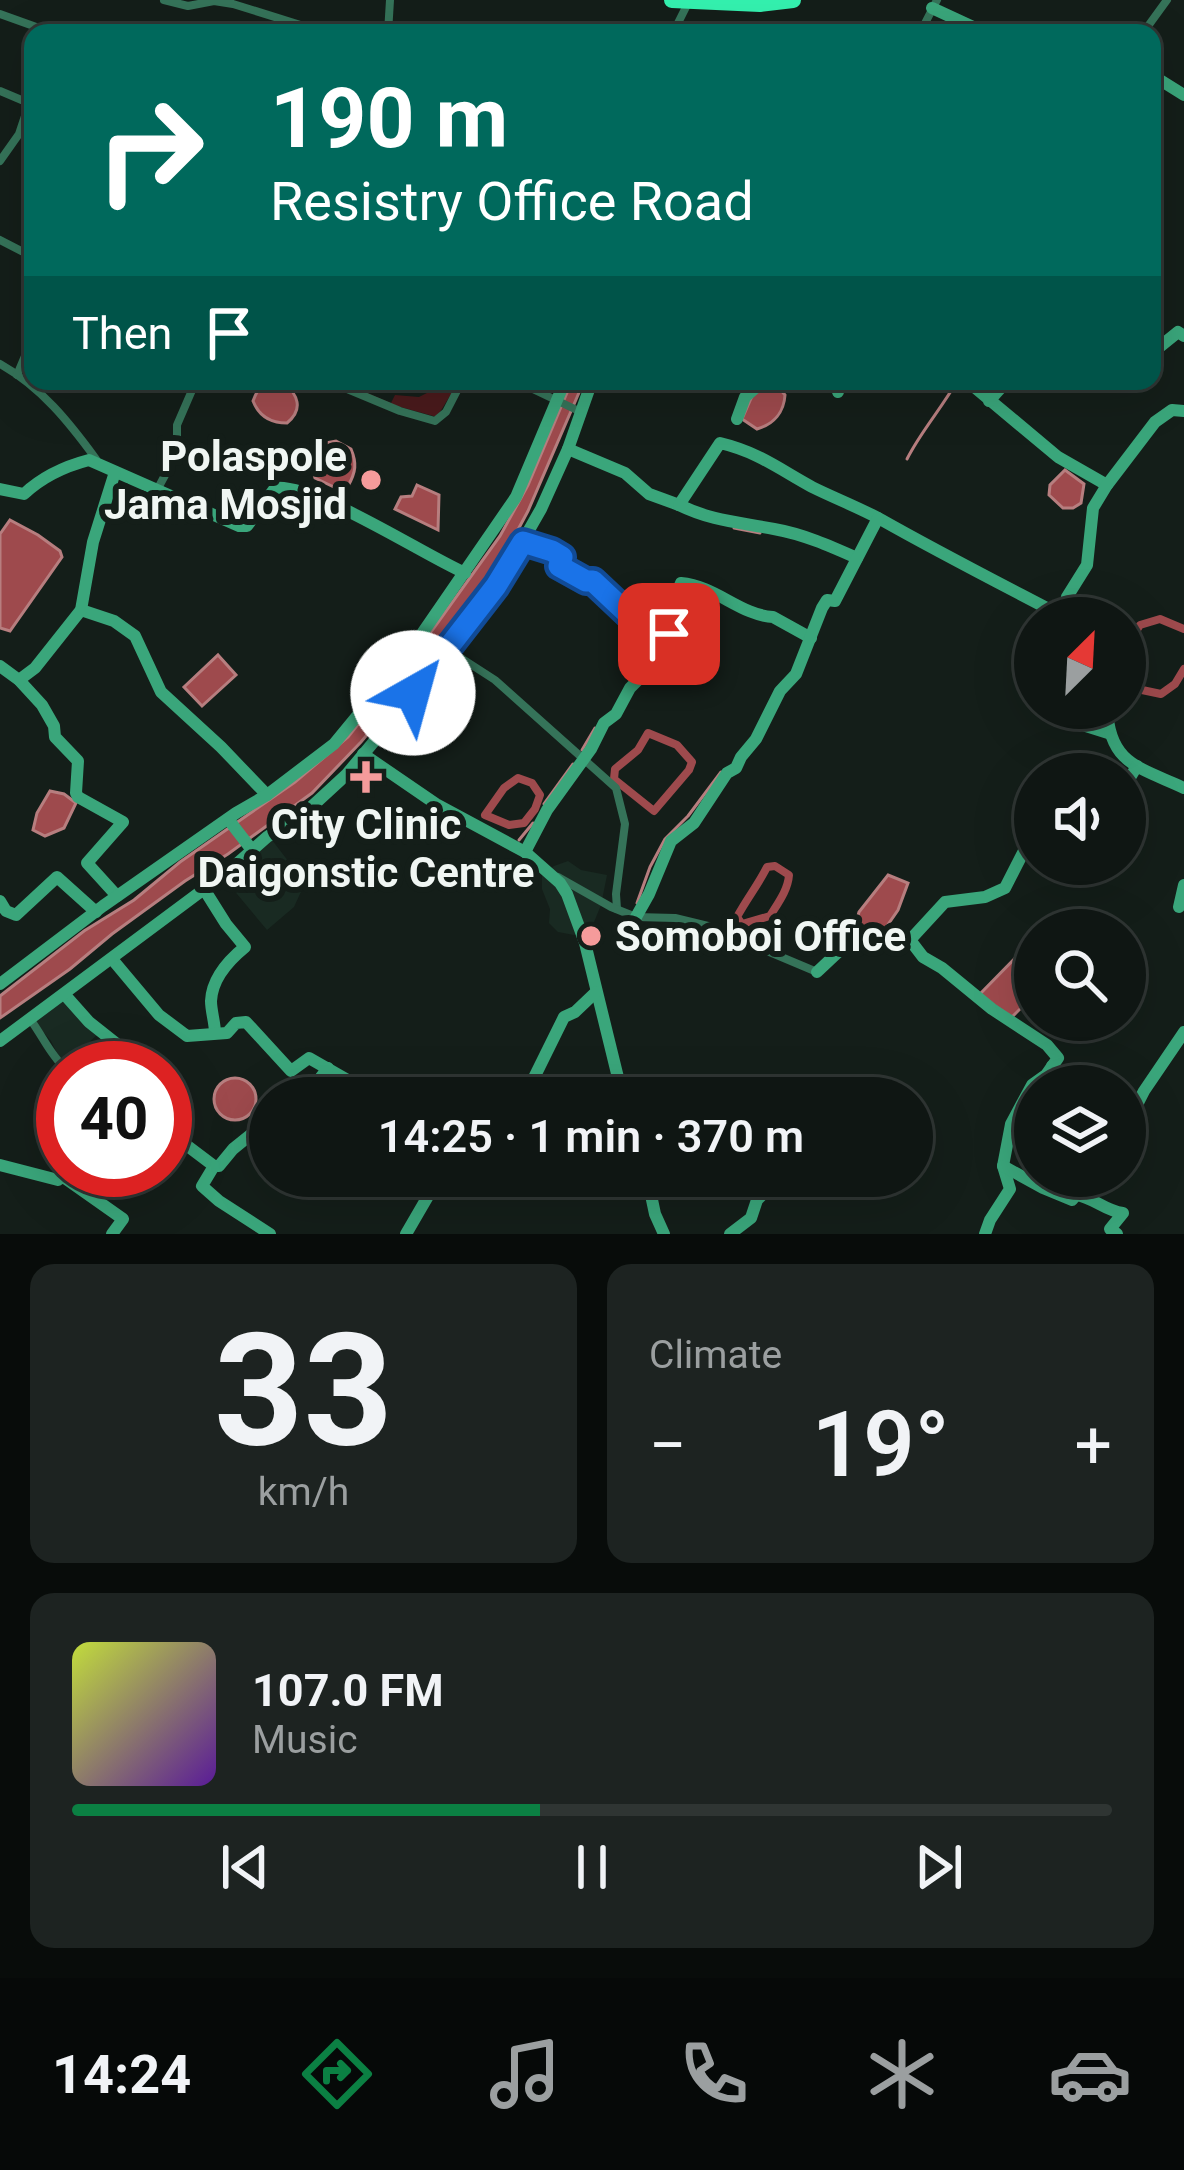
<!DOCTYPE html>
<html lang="en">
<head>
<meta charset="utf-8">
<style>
	body { margin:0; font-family:Roboto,sans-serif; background:#1d2321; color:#f1f3f6; height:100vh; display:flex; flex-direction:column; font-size:45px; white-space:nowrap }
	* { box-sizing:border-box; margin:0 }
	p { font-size:39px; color:#9b9fa0 }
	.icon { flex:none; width:66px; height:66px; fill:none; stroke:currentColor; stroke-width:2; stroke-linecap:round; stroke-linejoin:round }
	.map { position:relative; height:1234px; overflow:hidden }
	.sheet { display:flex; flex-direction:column; gap:30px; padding:30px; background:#080c0a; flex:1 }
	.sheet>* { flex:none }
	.banner { position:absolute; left:24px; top:24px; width:1137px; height:366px; border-radius:24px; box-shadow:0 12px 48px #0002,0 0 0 3px #2f3533; background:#00695c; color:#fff; overflow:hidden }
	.needle { width:78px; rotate:24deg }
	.fabs { position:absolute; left:1014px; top:597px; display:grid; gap:24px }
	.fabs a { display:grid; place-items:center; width:132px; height:132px; border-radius:50%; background:#0f1613; box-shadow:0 12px 48px #0002,0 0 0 3px #2f3533; font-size:60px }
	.speed { position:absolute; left:36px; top:1041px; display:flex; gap:24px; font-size:60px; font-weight:700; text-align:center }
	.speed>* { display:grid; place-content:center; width:156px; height:156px; border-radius:50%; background:#0f1613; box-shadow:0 12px 48px #0002,0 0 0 3px #2f3533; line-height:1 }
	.speed .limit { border:18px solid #d22; background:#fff; color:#111 }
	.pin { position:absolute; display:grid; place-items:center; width:102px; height:102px; color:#fff; margin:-51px; border-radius:24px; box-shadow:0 6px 18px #0006 }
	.me { position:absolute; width:132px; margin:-66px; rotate:38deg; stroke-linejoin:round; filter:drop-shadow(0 0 9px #0008) }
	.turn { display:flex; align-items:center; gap:42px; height:252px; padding:0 48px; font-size:54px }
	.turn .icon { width:156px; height:156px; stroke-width:2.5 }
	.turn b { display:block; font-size:84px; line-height:102px }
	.then { display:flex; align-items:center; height:114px; padding:0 48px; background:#0003; gap:24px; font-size:45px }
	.big { font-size:90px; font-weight:600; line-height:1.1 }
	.sheet .widget { flex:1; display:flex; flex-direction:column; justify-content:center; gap:18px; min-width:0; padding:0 42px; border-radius:24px; background:#1d2321 }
	.sheet .dial { align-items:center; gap:0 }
	.dial b { font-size:156px; line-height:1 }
	.song { display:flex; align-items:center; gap:36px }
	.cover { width:144px; height:144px; border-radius:18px; background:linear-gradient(135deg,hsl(70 70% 55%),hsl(270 70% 35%)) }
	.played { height:12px; border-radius:6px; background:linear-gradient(90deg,#0b8043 45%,#2f3533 45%) }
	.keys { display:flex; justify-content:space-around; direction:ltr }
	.heat { display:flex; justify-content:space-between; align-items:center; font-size:66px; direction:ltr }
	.sheet .tiles { flex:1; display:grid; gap:30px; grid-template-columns:1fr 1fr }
	.widget:last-child { grid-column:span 2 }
	.trip { position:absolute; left:249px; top:1077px; width:684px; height:120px; border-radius:60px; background:#0f1613; box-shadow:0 12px 48px #0002,0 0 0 3px #2f3533; font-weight:600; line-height:120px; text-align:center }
	.dock { display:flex; height:192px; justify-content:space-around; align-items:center; background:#060908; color:#9b9fa0 }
	.dock .icon { width:84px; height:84px }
	.dock .active { color:#0b8043 }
	.dock b { font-size:54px; color:#f1f3f6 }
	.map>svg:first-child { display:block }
	.built { fill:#192a22 }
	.green { fill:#4a1a1c }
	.water { fill:#9e4a4d; stroke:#b77e7f; stroke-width:3 }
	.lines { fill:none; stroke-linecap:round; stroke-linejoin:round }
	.stream { stroke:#b77e7f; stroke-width:3 }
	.canal { stroke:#9e4a4d; stroke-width:8 }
	.street { stroke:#357359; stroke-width:8 }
	.secondary { stroke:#3aa67b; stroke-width:12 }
	.highway { stroke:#34f1af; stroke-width:16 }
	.route-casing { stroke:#114b97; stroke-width:30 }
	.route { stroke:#1a73e8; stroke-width:21 }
	.poi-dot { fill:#f59b9b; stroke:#141e19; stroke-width:4.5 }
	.labels { text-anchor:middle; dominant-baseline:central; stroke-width:12; stroke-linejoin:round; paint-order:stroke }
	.poi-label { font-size:42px; font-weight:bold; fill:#f0f6f3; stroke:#141e19; text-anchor:end }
</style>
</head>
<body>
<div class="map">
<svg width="1184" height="1234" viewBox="0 0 1184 1234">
	<rect width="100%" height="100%" fill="#141e19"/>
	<g class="built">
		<polygon points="272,840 305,883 294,907 267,930 227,882 242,869 250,856"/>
		<polygon points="568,861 581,870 607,875 601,905 592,927 574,935 558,932 549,923 550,909 542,889 542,876 554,866"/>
		<polygon points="66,995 98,1034 87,1044 76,1068 60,1059 51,1041 34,1021"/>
	</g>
	<polygon class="green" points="334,381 362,381 358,389 391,403 395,395 419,397 451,381 459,381 437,417 393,405"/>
	<g class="water">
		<path d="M283,381C298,395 304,409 287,423C271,423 259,416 253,401C259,384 266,381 283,381Z"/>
		<polygon points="572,381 584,381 528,511 491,580 439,649 361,742 312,793 228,854 185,881 112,934 70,969 0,1018 0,996 84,931 134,900 180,862 295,782 348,737 418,650 500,536 528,485"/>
		<path d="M764,385L780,389L785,395C784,412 774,424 757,429L742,419L753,394Z"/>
		<path d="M336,441L351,449C357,463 356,472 348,486L336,488L315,478L310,462L325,443Z"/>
		<polygon points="1065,470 1084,484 1081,503 1073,508 1063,508 1049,495 1050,485"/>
		<polygon points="417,485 439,495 438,530 395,509 401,497 412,496"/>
		<polygon points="10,520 38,535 60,551 62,557 10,631 0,628 0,534"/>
		<polygon points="218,655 236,675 202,706 184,687"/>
		<polygon points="50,791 64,794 76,803 64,828 45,836 33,830 37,813"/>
		<polygon points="888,875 908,883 898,910 880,936 872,939 855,926 859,912"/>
		<polygon points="1021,952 1035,966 1035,994 1008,1021 980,994"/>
		<circle cx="235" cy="1099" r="21"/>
	</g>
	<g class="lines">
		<g class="stream">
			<path d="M907,459C921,431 942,408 957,381"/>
			<polyline points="734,528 760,533"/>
			<polyline points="582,750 595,728"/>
			<polyline points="544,804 573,764"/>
			<polyline points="519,840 533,823"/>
			<polyline points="637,903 650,867 665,839 688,816 721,772"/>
		</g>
		<g class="canal">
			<polyline points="1125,649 1140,625 1160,619 1184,629"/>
			<polyline points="1125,676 1142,690 1161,694 1175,684 1184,669"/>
			<polygon points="648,733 677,745 692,762 689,770 654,811 614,779 615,769 638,750"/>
			<polygon points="518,778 532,783 540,795 535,809 524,823 509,825 485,815 504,788"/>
			<path d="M775,866L789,875C788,890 778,903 770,916L742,924L737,917C746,900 758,885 767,867Z"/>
		</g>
		<g class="street">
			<polyline points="164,0 188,6 214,1 233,4 326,33"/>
			<polyline points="0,14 53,33"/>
			<polyline points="388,33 390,0"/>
			<polyline points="673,33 688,3"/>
			<polyline points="920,33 937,0"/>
			<polyline points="1143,33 1167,0"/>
			<polyline points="0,91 31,104"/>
			<polyline points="0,161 19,134 29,104"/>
			<polyline points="0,240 33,257"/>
			<path d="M0,364C41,387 69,422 96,459"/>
			<polyline points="17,375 33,337"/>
			<polyline points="328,381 400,411 435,421 446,412 462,381"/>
			<polyline points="516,381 581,412"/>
			<polyline points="157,490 177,453 177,425 196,381"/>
			<polyline points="447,649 495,680 616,788 625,824 616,894 617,909"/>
			<polyline points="558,877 611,907 636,917 675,918 708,926 817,972"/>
			<path d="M30,1019C42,1035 51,1056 65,1068"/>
		</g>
		<g class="secondary">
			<polyline points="932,8 986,33"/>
			<polyline points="1152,75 1184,95"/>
			<polyline points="1152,353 1178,332 1184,336"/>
			<polyline points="967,381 1058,457 1107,485"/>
			<polyline points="838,392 840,381"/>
			<polyline points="989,401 1007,381"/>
			<polyline points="737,419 745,397 760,384"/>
			<path d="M568,449L625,473L649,494L679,505L720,443C758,452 779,469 812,487C834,498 858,507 880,519C940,553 1001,584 1062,616"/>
			<path d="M0,489L24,494C42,477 66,466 89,460L239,526H247L275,488C314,483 422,554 465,573"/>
			<path d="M679,505C712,521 738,522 774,529C803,534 830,546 857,558"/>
			<polyline points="523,542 552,551 562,557 559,566 586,581 593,582 628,613 669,634"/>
			<polyline points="81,610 114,621 135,636 161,692 221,747 267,795"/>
			<polyline points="1062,616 1076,610 1095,618"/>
			<polyline points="1062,618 1067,597 1087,565 1093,508 1107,485 1155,422 1172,410 1184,411"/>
			<polyline points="0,666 19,680 42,705 54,726 55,737 78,761 76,793 78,797 123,822 87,863 117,896"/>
			<polyline points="19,680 35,668 81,610 93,542 115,472"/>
			<polyline points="1048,708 1051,715 1108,733"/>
			<path d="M1107,708C1109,764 1139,767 1184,788"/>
			<polyline points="363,754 436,804 525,852 560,883 567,894 585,943 623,1098"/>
			<polyline points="1125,786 1137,766"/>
			<polyline points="228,819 252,850"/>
			<path d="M525,852L547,810L591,749L604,723L616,714L630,688L658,660L669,634L668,615L681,583C716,586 740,615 773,617L811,638"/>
			<path d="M204,889L226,924L245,947C229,960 212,978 211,1001C211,1011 215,1023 215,1033"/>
			<polyline points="0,901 6,911 16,915 57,877 96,912"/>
			<polyline points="1179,907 1184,885"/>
			<polyline points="636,917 649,894 671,841 694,823 727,773 736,768 741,757 756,739 780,691 796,674 822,608 827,600 835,601 878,518"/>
			<polyline points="910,940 945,902 985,897 1005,888 1030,839 1035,839"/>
			<polyline points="112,959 159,1015 187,1036 227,1033 236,1023 246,1022 291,1071 309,1058 358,1086 370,1098"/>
			<polyline points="817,972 850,941 883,943 910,940 923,957 942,968 992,1009 1047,1045 1058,1058 1046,1075 1032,1085 1011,1124 1003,1166 1010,1189 990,1220 985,1234"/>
			<polyline points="0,984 103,906 236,813 267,795 334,744 408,654 516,497 565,381"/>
			<polyline points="65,995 89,1022 147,1068"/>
			<polyline points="0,1041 231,869 267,837 308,810 346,775 387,726 497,586 541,509 568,449 592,381"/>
			<polyline points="1052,1066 1072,1086"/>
			<polyline points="305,1098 328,1068"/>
			<polyline points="524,1098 564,1017 575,1012 596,992"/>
			<polyline points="270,1119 233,1149 219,1166 214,1166 202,1186 219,1201 270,1234"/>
			<polyline points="1125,1128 1144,1091 1184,1032"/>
			<polyline points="165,1129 214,1166"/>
			<polyline points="0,1165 58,1180 62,1176 123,1219 112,1234"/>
			<path d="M1003,1166L1043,1188L1072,1200L1076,1195C1093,1197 1105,1211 1123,1213L1110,1229L1117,1234"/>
			<polyline points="647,1176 655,1214 664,1234"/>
			<polyline points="1097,1184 1101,1176"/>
			<polyline points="406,1234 431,1191 439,1191 454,1176"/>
			<polyline points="730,1234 751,1218 757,1200 766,1191 767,1184 776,1176"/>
		</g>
		<polyline class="highway" points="672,0 760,4 793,0"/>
	</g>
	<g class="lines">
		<defs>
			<polyline id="route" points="413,693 496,586 523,542 552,551 562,557 559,566 586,581 593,581 628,614 669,634"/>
		</defs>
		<use href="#route" class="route-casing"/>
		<use href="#route" class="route"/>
	</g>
	<g class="poi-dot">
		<circle cx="371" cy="480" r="12"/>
		<path d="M360 759h12v12h12v12h-12v12h-12v-12h-12v-12h12z"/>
		<circle cx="591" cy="936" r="12"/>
	</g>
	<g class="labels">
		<g class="poi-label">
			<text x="347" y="456">Polaspole<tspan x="347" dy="48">Jama Mosjid</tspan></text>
			<text x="366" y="824" text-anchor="middle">City Clinic<tspan x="366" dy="48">Daigonstic Centre</tspan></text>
			<text x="615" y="936" text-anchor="start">Somoboi Office</text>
		</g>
	</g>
</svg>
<div class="fabs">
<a><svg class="needle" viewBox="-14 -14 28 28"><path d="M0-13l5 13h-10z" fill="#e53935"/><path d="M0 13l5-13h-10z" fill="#9b9fa0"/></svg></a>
<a><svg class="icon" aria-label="sound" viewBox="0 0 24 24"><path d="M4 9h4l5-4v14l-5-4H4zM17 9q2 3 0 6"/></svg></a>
<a><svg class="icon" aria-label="search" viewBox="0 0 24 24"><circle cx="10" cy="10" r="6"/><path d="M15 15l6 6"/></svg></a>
<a><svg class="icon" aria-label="layers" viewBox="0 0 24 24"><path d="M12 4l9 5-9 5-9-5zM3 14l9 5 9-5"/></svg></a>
</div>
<div class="speed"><div class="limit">40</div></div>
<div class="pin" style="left:669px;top:634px;background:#d93025"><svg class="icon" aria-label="arrive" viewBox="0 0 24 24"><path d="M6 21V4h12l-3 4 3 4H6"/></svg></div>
<svg class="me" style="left:413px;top:693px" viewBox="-20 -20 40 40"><circle r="19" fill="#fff"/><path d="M0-13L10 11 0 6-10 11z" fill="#1a73e8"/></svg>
<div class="trip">14:25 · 1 min · 370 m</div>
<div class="banner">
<div class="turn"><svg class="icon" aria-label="right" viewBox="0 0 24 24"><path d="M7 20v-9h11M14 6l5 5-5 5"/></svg><div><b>190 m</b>Resistry Office Road</div></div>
<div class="then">Then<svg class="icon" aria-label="arrive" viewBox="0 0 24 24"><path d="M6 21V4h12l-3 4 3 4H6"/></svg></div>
</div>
</div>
<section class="sheet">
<div class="tiles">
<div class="widget dial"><b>33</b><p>km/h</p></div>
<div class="widget"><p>Climate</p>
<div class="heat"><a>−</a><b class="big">19°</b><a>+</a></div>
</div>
<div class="widget">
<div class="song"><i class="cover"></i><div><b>107.0 FM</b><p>Music</p></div></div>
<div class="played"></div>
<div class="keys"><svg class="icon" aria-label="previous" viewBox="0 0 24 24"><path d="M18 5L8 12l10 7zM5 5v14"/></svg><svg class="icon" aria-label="pause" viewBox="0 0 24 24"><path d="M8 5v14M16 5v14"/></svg><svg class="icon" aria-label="next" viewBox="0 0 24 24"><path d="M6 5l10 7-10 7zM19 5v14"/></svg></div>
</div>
</div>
</section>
<nav class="dock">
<b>14:24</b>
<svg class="icon active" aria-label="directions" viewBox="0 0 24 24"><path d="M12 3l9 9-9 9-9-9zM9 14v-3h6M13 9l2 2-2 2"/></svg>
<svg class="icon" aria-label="music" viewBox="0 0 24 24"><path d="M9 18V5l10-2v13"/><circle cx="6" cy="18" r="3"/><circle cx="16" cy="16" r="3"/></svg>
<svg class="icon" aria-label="phone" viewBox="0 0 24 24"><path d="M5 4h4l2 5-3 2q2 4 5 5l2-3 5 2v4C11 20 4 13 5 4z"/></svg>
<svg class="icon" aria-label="climate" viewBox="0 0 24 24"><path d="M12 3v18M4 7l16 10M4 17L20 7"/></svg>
<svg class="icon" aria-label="car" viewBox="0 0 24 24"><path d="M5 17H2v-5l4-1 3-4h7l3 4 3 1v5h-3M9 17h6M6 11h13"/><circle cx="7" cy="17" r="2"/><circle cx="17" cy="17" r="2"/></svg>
</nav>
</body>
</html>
